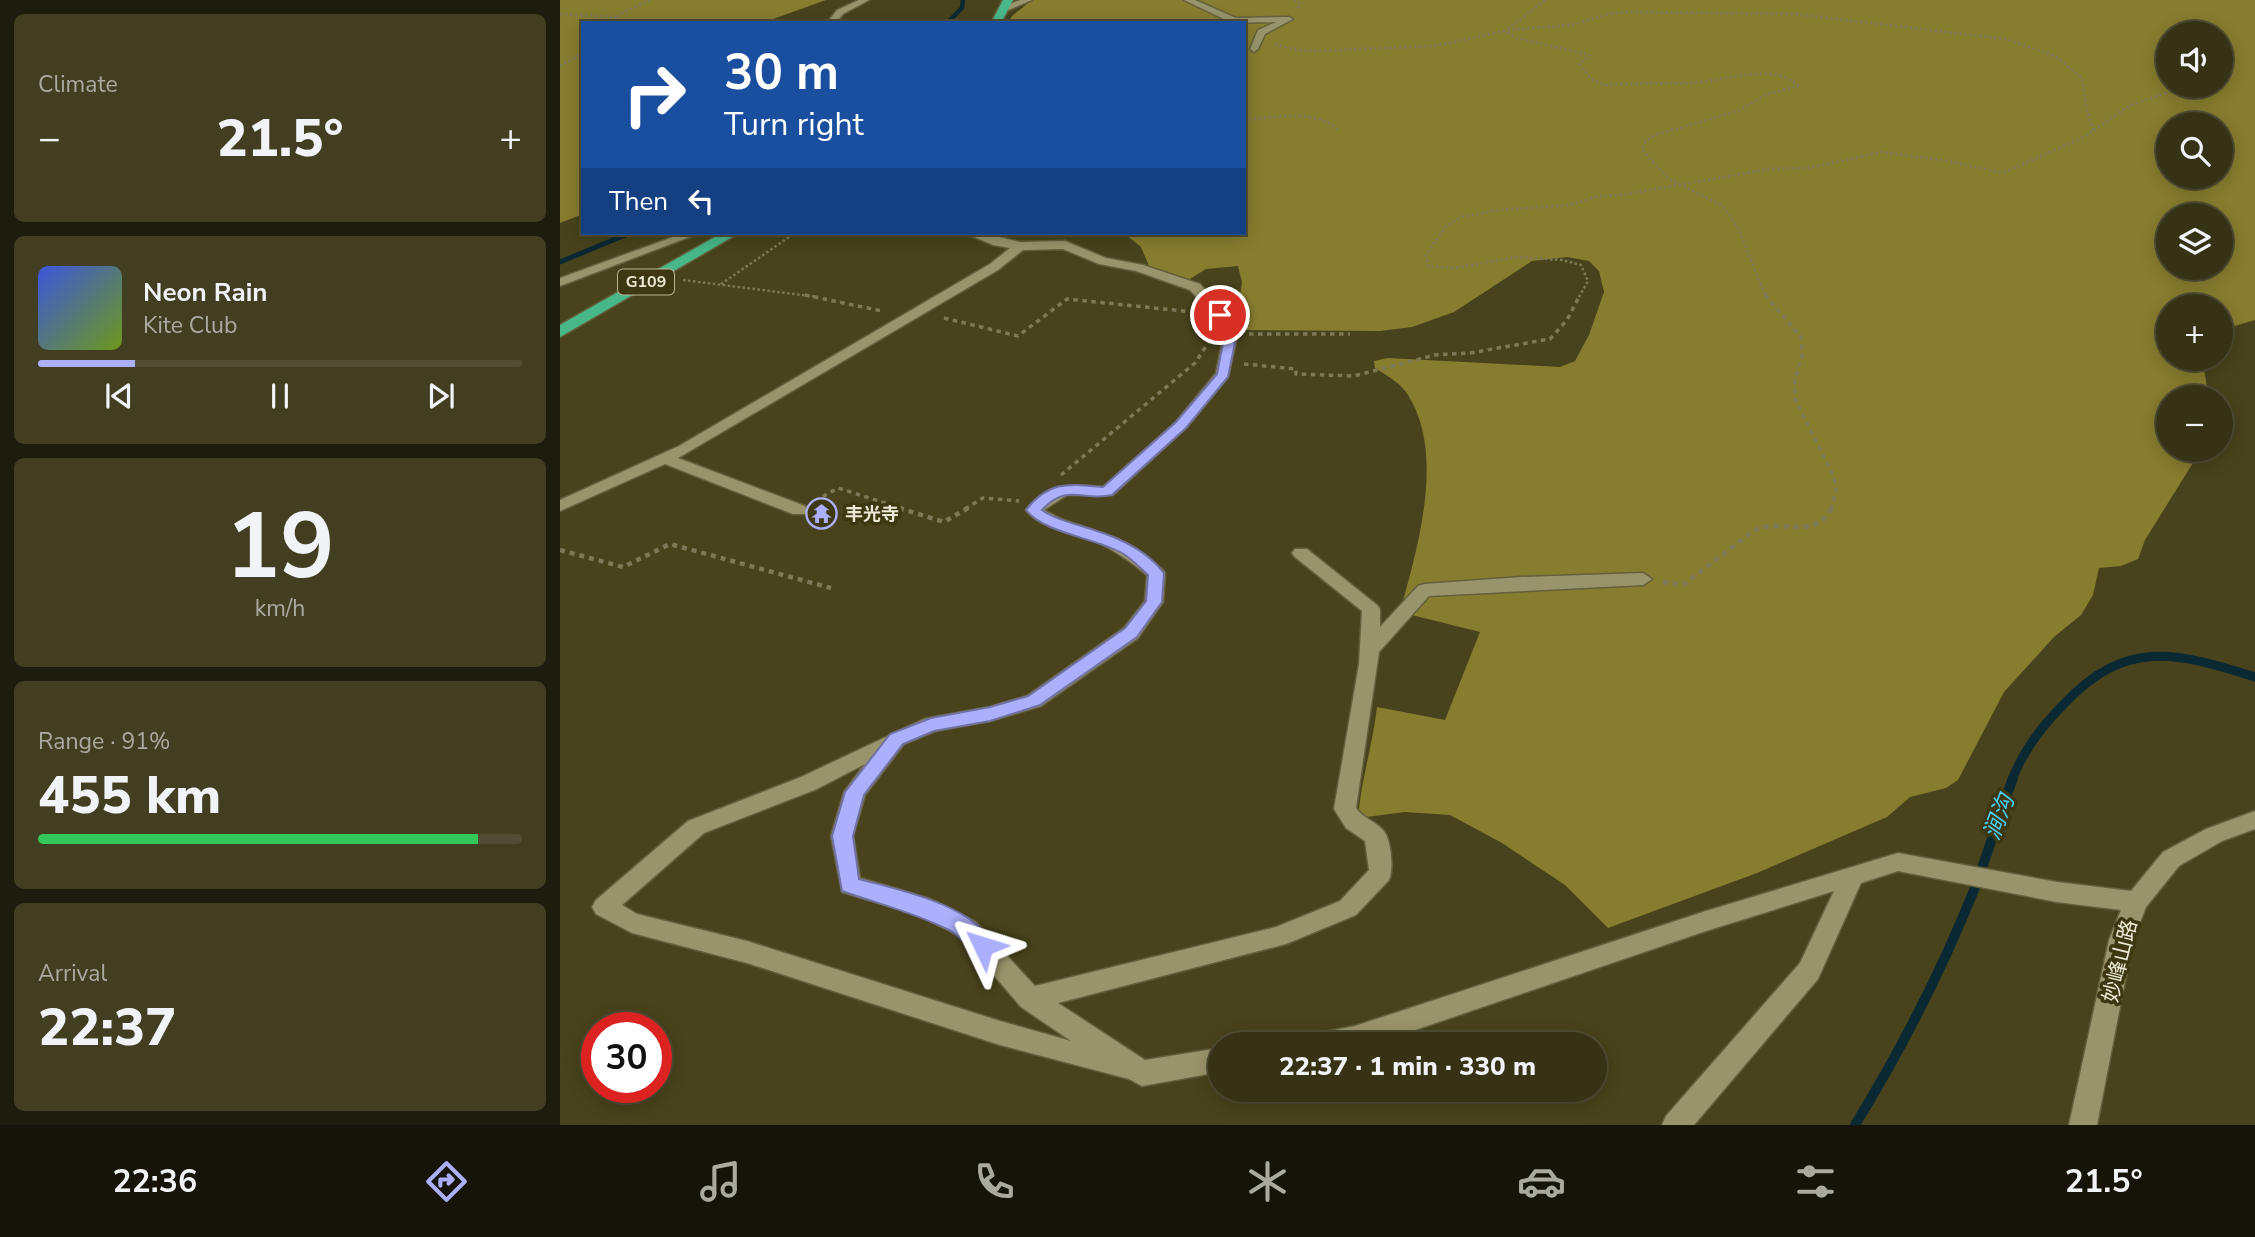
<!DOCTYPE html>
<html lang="en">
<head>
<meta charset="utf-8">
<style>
	body { margin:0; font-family:"Nunito Sans","Noto Sans SC",sans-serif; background:#413e22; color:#f1f3f6; height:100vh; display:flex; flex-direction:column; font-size:26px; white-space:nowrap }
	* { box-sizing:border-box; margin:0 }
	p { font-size:23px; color:#aaaaa0 }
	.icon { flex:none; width:38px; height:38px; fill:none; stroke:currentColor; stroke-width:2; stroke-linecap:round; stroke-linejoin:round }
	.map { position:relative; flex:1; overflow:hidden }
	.side { display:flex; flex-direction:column; gap:14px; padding:14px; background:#1e1c0c; width:560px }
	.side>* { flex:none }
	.top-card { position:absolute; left:21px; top:21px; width:665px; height:214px; border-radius:0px; box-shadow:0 4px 18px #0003,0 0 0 2px #504d34; background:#1a4fa0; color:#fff; overflow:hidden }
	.tools { position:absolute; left:1596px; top:21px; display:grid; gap:14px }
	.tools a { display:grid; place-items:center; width:77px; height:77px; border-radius:50%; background:#363215; box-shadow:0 4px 18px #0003,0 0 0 2px #504d34; font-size:35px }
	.speed { position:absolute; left:21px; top:1012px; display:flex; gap:14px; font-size:35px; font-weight:700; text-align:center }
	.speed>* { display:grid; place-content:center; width:91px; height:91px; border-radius:50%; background:#363215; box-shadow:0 4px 18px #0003,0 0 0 2px #504d34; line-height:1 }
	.speed .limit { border:10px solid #d22; background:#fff; color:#111 }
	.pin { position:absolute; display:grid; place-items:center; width:60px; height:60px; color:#fff; margin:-30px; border:4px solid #fff; border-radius:50%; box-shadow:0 2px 7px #0007 }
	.me { position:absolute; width:77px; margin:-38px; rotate:311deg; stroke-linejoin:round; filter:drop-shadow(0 0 5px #0008) }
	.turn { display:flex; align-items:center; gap:24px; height:147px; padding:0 28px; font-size:32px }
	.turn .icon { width:91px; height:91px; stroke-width:2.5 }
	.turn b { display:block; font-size:49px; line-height:60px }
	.then { display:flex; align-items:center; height:66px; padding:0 28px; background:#0003; gap:14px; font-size:26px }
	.big { font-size:52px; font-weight:800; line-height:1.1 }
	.side .tile { flex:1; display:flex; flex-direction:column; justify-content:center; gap:10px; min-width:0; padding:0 24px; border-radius:10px; background:#413e22 }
	.side .dial { align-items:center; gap:0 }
	.dial b { font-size:91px; line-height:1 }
	.song { display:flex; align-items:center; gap:21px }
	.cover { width:84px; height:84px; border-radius:10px; background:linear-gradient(135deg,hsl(230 70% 55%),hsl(80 70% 35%)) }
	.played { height:7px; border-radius:4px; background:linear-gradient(90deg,#acaffb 20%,#504d34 20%) }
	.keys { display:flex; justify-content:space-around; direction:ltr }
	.heat { display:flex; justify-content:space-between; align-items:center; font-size:38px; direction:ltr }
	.charge { height:10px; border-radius:5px; background:linear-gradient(90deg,#34c759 91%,#504d34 0) }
	.trip { position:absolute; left:648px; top:1032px; width:399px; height:70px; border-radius:35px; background:#363215; box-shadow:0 4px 18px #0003,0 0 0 2px #504d34; font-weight:800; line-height:70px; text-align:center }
	.tabs { display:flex; height:112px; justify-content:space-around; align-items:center; background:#161408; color:#aaaaa0 }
	.tabs .icon { width:49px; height:49px }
	.tabs .current { color:#acaffb }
	.tabs b { font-size:32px; color:#f1f3f6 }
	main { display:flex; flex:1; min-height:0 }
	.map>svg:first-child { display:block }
	.forest { fill:#877d2f; fill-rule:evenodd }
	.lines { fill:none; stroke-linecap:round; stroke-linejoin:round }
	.stream-far3 { stroke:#0a2933; stroke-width:4.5 }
	.stream-far2 { stroke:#0a2933; stroke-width:5 }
	.stream-far1 { stroke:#0a2933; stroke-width:9 }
	.stream { stroke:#0a2933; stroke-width:10 }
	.minor-casing { stroke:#635f3c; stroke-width:3 }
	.highway-casing { stroke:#635f3c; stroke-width:3 }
	.path-far2 { stroke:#7d7958; stroke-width:2.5; stroke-dasharray:2.5 2.5; stroke-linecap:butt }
	.path-far1 { stroke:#7d7958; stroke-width:3.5; stroke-dasharray:4.5 4.5; stroke-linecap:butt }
	.path { stroke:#7d7958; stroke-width:4.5; stroke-dasharray:5 5; stroke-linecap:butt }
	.minor { fill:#99946b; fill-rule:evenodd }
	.highway { fill:#48b888; fill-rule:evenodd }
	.route { fill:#acaffb; stroke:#7072a3; stroke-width:2 }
	.labels { text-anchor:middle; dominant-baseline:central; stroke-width:7; stroke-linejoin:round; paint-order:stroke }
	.shield { fill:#3d3811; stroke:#b8b59a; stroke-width:2 }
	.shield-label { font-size:16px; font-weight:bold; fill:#ecead5 }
	.poi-label { font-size:18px; font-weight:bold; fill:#ecead5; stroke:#3d3811; text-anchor:start }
	.near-street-label { font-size:21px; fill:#ecead5; stroke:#3d3811 }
	.near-water-label { font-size:23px; font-style:italic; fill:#46d0fa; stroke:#3d3811 }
</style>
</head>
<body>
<main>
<section class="side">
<div class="tile"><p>Climate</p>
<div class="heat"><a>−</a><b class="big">21.5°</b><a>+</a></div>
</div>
<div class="tile">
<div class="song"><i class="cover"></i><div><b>Neon Rain</b><p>Kite Club</p></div></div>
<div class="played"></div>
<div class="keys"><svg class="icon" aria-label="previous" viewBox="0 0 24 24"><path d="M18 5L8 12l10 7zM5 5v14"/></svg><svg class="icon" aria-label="pause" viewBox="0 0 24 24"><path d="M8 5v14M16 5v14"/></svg><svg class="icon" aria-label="next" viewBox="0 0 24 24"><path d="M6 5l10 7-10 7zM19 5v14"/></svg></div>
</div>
<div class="tile dial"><b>19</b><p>km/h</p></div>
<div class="tile"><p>Range · 91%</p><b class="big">455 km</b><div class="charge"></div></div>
<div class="tile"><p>Arrival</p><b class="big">22:37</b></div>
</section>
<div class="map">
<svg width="1695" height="1125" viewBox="0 0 1695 1125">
	<rect width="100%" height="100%" fill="#48431c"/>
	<g class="forest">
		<polygon points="0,0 266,0 202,23 23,23 23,214 0,223"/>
		<path d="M472,0H1695V320L1661,330V306H1608V359H1642L1649,397H1608V450H1641L1585,540L1578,559L1561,566L1539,568L1533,595L1521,615L1494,637L1444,692L1398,780L1386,788L1350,797L1327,817L1197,873L1048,928L1005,885L942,843L890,815L845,812L798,818C801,780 813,744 817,707L885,720L920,632L840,612C857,549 886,455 848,395C841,383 826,375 815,368L814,361L828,358L1000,367L1015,361L1029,335L1044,292L1039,271L1029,261L1007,257L972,261L894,312L852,327L820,331L685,330L676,324L682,282L678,266L646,269L620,285L589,266L581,247L565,234L684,233V23H448L452,16ZM1608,33H1661V86H1608ZM1608,124H1661V177H1608ZM1608,215H1661V268H1608Z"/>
	</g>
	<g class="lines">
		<polyline class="stream-far3" points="387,23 402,8 403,0"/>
		<polyline class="stream-far2" points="0,262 70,233"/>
		<path class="stream-far1" d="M1452,780C1463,751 1481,727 1503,705C1566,638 1615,652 1695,677"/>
		<path class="stream" d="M1295,1125C1341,1050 1381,972 1414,890C1428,853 1439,815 1453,778"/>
		<defs>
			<g id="minor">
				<polygon points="299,0 309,0 283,14 276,23 267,23 277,10"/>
				<polygon points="460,0 472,0 446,11 439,9"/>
				<polygon points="624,0 635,0 676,18 729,17 733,19 705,34 698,49 694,52 690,49 698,30 716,22 672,23"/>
				<polygon points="124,233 140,233 0,286 0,278"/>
				<path d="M405,233H422L460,242L505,241L546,258L583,265L640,284L679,328L668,377L626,428L553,495H507L484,510L501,519L558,539L602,569L605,573L603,602L578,638L481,706L430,721L375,731L344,744L305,795L293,836L300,878L370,899L416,922L475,986L716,927L780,901L809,870L805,841L786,828L774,809L799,664L802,611L735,557L732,553L735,549H747L817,605L820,609V627L858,586L864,584L961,577L1083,573L1092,579L1083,585L869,596L819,652L796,808C803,818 815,821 823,830C831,838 834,870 829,880L796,915L726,944L498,1003L585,1060L660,1048V1072L582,1086L569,1079L440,1045L187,963L72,933L36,914L32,907L36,900L128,821L241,777L364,719L430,707L467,696L564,628L585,601L587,575C570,561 551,548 531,539C509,531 481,529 466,510C486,484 513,484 543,487L616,422L656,373L665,329L630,290L576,271L539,264L503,249L463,250L438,270L118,458L245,506L247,510L245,514H233L105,464L0,511V500L119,446L430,264L450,248L433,245ZM305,764L284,792L271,836L282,892L356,914L400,936L461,1007L511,1041L440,1021L187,941L77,914L62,905L144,833L257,789Z"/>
				<polygon points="1695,811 1695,829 1662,841 1619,866 1586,907 1573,940 1537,1125 1509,1125 1549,940 1561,910 1497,902 1338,871 1301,883 1258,979 1134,1125 1102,1125 1106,1116 1240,963 1274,891 1146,931 811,1045 740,1045 744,1036 795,1026 1146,911 1338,853 1497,882 1571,891 1603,852 1646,829"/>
			</g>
			<g id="highway">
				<polygon points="443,0 453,0 441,23 431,23"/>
				<polygon points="162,233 179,233 0,337 0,325"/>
			</g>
		</defs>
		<use href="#minor" class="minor-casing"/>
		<use href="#highway" class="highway-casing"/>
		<g class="path-far2">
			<polyline points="734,0 740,3 738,8"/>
			<path d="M985,0L949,28L948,33L956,38L1030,55L1019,64L1031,79L1044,85C1073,83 1102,84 1132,83C1158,82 1217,61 1238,86L1207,94L1178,111L1095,135L1085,142L1082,150L1109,179L1163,206L1178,228L1206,297"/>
			<polyline points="0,14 56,17"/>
			<polyline points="49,23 63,12 92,0"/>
			<polyline points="715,44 736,50 755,51 875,46 949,30 1011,25 1049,14 1069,12 1235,14 1445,39 1495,56 1522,78 1527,111 1534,131"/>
			<polyline points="0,66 23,53"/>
			<path d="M684,120C710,117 759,109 778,130"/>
			<polyline points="123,280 258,297"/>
			<polyline points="161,284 235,233"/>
			<polyline points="1019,297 1028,281 1021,265 1002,260 956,257 895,268 868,266 866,255 886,226 902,217 938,210 1010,205 1035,197 1067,194 1209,169 1249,168 1321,152 1388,161 1443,173 1522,138 1569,106 1617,89"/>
		</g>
		<g class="path-far1">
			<polyline points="245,295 322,311"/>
			<polyline points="1205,295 1241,337 1242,355 1235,380 1235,399 1274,477 1276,491 1271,509"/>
			<polyline points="384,318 458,336 507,299 633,312"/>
			<polyline points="689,334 790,334"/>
			<polyline points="684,364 736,369 736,374 794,376 875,355 910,353 990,339 1007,320 1020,295"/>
			<polyline points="501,475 635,363 648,343"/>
			<polyline points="255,501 278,488 344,509"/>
			<polyline points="405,509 423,498 459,501"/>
		</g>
		<g class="path">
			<polyline points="339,508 384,522 408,508"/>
			<polyline points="0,550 63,567 110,544 271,588"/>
			<path d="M1103,582L1123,585L1193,531C1223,516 1251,543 1272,508"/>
		</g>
		<use href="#minor" class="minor"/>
		<use href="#highway" class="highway"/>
	</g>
	<path class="route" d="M660,311L678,328L668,377L626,428L552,495C522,502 508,482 482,510C492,518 506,521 518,525C549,534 584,546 604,573L602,602L577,637L480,705L430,721L374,731L343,744L304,795L293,836L299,879C340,890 415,905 434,946L431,953L423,956C409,951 403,937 389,930C355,913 319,904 282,891L272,836L285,792L330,734L371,718L430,707L468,696L565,628L586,601L588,575C580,568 572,559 562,553C535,538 484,533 466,510C489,480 510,484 543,487L616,422L657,374L666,328L654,315Z"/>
	<defs>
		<symbol id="temple-ring" viewBox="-11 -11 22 22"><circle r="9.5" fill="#3d3811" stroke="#acaffb" stroke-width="1.5"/><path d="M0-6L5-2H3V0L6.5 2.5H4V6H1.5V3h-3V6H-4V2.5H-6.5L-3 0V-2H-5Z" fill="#acaffb"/></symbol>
	</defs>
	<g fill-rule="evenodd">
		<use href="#temple-ring" x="244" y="496" width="35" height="35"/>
	</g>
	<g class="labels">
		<rect class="shield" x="58" y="269.5" width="56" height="25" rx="5"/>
		<g class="shield-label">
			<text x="86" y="282">G109</text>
		</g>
		<g class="poi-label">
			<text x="285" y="514">丰光寺</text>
		</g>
		<g class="near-street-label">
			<text transform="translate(1560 961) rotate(-76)">妙峰山路</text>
		</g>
		<g class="near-water-label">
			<text transform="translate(1439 817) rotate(-69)">涧沟</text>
		</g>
	</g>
</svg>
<div class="tools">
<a><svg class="icon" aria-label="sound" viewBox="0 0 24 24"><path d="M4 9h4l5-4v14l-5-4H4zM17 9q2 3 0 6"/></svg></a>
<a><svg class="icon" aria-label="search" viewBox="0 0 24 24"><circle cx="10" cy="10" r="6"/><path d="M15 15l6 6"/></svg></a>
<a><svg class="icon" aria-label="layers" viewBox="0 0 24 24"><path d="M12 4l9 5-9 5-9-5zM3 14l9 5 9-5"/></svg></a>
<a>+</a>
<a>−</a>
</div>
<div class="speed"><div class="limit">30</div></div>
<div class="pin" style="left:660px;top:315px;background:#d93025"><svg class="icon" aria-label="arrive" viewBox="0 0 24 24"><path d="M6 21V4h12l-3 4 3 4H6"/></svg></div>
<svg class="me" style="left:423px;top:946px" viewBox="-20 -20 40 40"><path d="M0-17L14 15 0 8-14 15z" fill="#acaffb" stroke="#fff" stroke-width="4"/></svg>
<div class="trip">22:37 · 1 min · 330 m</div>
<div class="top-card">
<div class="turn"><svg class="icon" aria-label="right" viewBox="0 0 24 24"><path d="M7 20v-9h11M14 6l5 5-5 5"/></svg><div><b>30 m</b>Turn right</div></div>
<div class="then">Then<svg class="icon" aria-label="left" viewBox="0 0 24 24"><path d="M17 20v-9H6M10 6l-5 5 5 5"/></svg></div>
</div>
</div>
</main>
<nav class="tabs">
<b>22:36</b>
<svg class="icon current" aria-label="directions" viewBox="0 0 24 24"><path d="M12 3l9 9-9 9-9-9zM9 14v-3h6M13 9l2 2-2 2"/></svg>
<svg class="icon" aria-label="music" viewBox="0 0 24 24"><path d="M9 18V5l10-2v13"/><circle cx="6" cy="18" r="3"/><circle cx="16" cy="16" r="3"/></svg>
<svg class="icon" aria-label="phone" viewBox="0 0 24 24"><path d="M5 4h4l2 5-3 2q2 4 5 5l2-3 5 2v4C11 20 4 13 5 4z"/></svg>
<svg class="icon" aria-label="climate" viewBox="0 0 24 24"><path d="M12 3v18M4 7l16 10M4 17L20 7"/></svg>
<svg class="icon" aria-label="car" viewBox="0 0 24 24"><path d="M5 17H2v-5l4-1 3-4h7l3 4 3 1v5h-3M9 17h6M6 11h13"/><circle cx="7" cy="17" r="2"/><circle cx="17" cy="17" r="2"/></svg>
<svg class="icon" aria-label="filters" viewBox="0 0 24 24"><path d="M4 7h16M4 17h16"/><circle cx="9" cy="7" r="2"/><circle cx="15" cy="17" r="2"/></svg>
<b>21.5°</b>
</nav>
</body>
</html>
